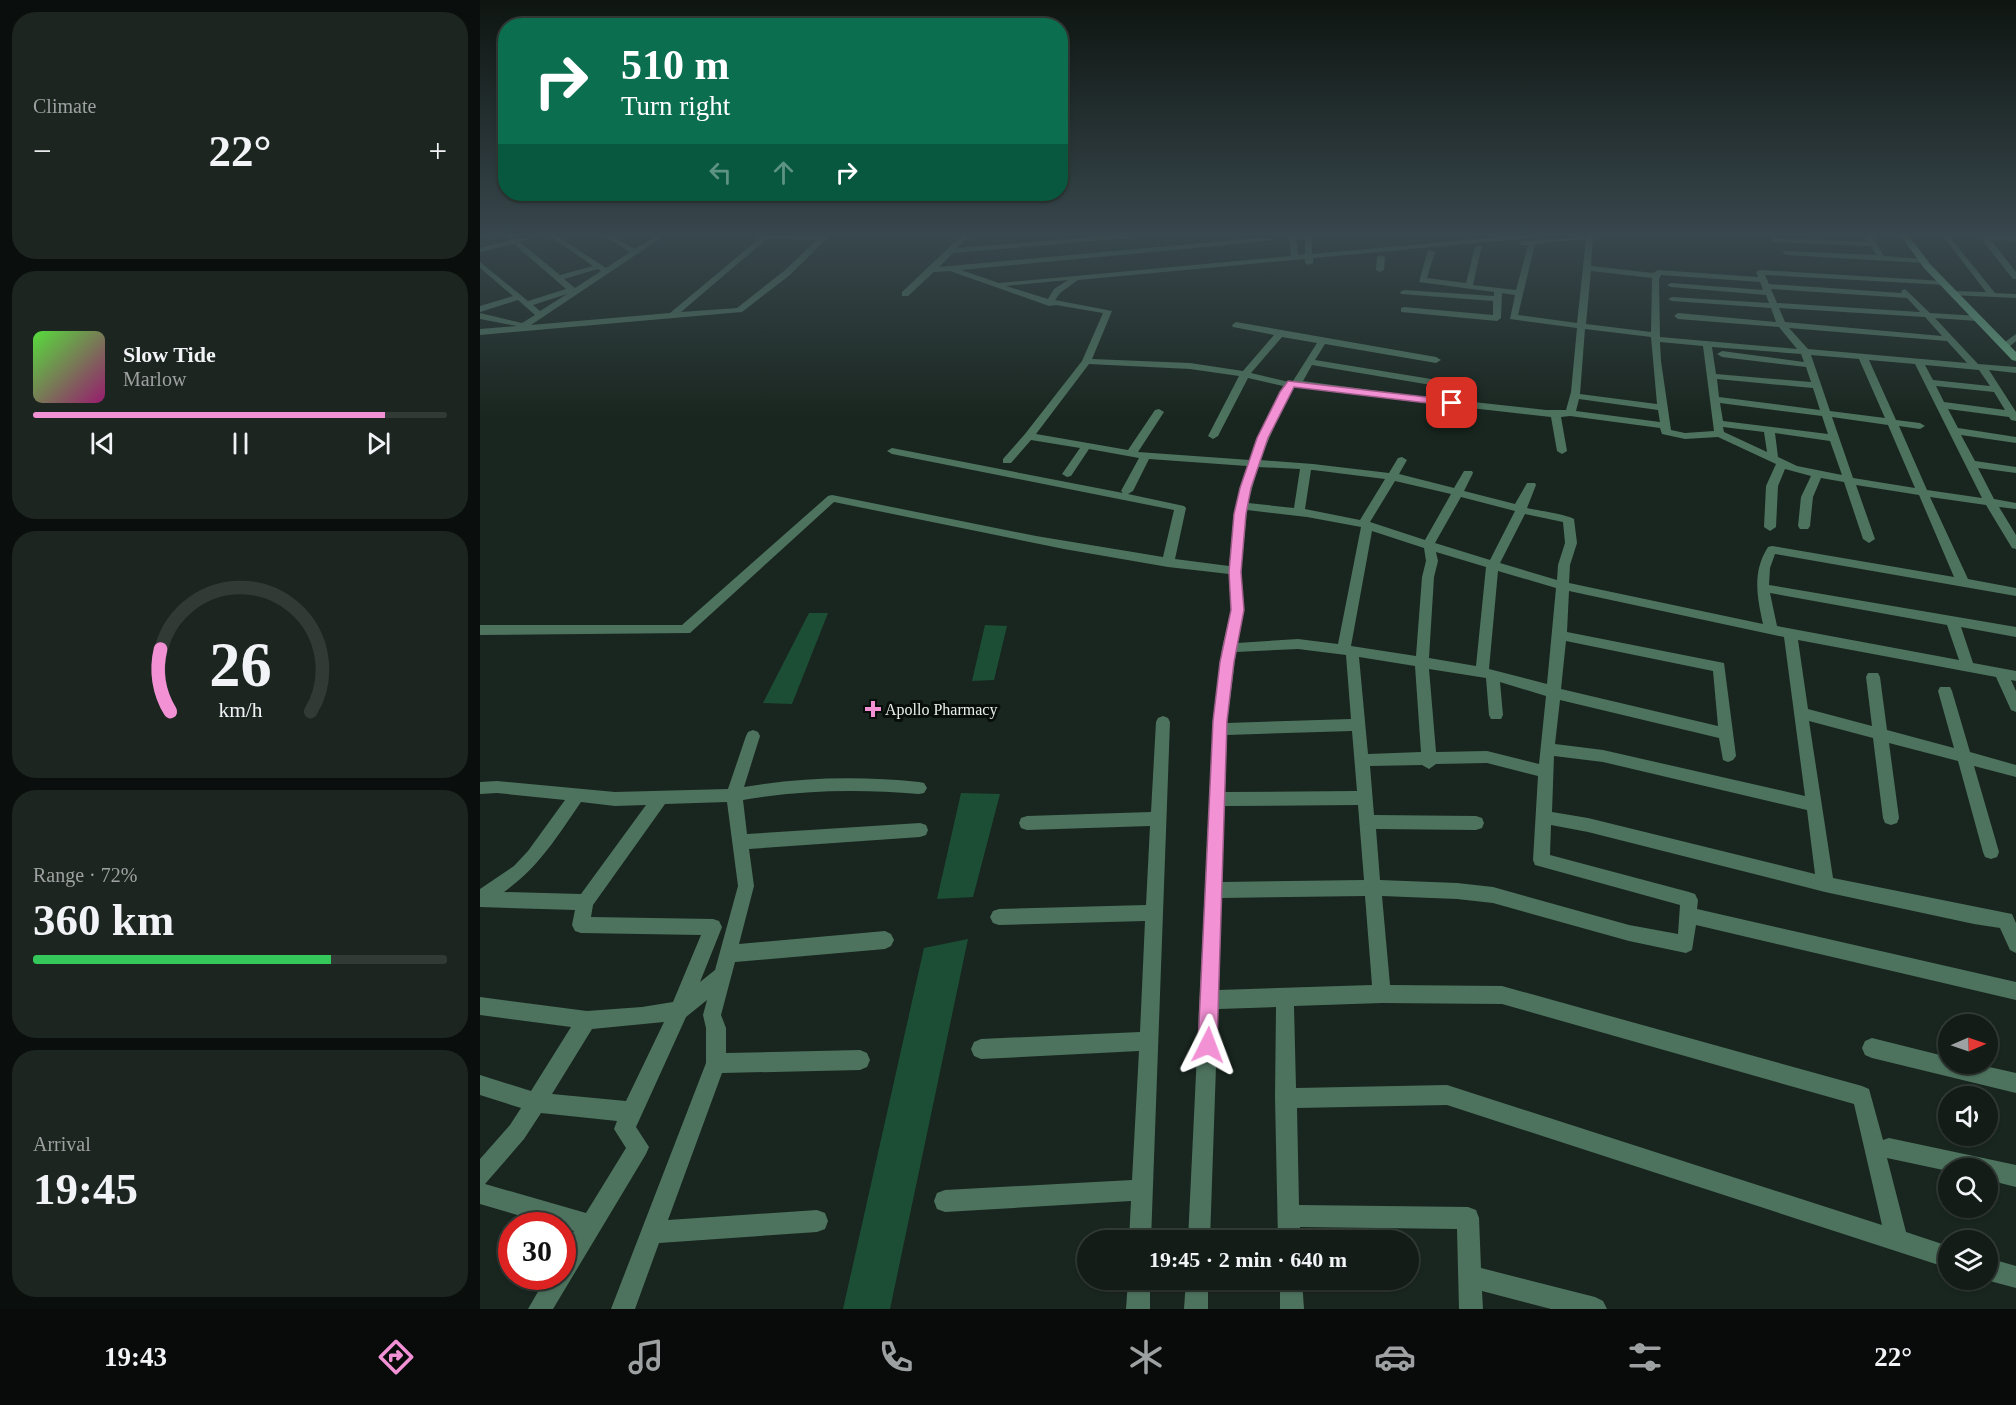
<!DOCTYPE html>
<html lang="en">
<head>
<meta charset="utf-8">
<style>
	body { margin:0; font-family:Georgia,serif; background:#1c2520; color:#f1f3f6; height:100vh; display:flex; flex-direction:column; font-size:22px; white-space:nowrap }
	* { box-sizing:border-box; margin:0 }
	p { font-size:20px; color:#9da1a1 }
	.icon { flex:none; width:33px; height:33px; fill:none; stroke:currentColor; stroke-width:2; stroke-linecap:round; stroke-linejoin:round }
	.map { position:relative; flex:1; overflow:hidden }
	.drawer { display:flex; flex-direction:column; gap:12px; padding:12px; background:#0a0f0d; width:480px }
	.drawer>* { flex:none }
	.guide { position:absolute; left:18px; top:18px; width:570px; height:183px; border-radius:24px; box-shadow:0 2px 4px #0004,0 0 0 2px #323a36; background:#0b6e4f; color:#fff; overflow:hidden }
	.needle { width:39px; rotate:88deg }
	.buttons { position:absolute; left:1458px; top:1014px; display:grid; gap:12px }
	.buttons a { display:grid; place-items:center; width:60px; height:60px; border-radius:50%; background:#131c17; box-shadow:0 2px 4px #0004,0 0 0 2px #323a36; font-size:30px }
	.speed { position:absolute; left:18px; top:1212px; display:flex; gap:12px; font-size:30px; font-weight:700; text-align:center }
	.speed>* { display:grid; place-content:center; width:78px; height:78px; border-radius:50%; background:#131c17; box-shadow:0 2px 4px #0004,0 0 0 2px #323a36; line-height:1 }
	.speed .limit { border:9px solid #d22; background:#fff; color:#111 }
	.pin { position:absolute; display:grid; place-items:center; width:51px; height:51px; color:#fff; margin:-26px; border-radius:12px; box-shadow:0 3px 9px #0006 }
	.me { position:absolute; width:66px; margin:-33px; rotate:3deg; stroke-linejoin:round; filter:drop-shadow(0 0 4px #0008) }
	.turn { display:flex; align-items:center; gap:21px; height:126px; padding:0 24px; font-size:27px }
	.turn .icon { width:78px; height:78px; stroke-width:2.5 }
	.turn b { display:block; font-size:42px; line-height:51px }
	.lanes { display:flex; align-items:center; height:57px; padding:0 24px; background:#0003; justify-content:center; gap:30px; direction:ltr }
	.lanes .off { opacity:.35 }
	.big { font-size:45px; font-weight:600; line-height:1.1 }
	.drawer .widget { flex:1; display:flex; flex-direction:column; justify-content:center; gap:9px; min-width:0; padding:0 21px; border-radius:24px; background:#1c2520 }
	.drawer .dial { align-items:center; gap:0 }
	.dial svg { height:156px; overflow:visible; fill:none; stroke:#323a36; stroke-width:7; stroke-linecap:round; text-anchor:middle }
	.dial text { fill:#f1f3f6; stroke:none }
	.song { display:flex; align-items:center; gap:18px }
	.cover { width:72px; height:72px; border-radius:9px; background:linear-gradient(135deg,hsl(110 70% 55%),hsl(320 70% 35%)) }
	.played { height:6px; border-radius:3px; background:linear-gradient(90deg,#f391d5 85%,#323a36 85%) }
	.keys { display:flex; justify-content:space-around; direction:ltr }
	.heat { display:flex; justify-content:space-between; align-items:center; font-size:33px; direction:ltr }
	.charge { height:9px; border-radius:4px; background:linear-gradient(90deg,#34c759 72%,#323a36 0) }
	.trip { position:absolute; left:597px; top:1230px; width:342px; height:60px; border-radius:30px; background:#131c17; box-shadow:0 2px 4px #0004,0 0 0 2px #323a36; font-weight:600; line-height:60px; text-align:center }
	.menu { display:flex; height:96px; justify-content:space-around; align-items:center; background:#080b09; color:#9da1a1 }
	.menu .icon { width:42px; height:42px }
	.menu .active { color:#f391d5 }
	.menu b { font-size:27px; color:#f1f3f6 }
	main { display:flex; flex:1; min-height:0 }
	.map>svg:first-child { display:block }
	.green { fill:#1c4e35 }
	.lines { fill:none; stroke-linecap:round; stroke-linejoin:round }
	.street { fill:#4d735e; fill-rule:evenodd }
	.secondary { fill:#62a17f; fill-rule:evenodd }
	.route { fill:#f391d5; stroke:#9e5e8a; stroke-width:1.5 }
	.poi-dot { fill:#f391d5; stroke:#080e0a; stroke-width:2 }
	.labels { text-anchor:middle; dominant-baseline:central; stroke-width:6; stroke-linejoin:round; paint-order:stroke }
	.poi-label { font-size:16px; fill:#e8f0eb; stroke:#080e0a; text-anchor:start }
</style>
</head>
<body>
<main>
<section class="drawer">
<div class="widget"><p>Climate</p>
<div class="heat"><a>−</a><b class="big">22°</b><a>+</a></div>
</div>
<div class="widget">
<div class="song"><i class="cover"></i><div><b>Slow Tide</b><p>Marlow</p></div></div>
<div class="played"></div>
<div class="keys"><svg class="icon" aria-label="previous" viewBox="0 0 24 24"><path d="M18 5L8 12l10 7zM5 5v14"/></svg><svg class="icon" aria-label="pause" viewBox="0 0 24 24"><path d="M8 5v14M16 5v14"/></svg><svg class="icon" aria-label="next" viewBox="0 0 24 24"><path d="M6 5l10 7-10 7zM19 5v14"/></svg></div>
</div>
<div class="widget dial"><svg viewBox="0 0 100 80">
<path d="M14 69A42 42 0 1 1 86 69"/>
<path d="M14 69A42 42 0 0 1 9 37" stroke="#f391d5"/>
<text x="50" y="56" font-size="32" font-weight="700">26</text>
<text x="50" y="72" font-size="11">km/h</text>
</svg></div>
<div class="widget"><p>Range · 72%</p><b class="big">360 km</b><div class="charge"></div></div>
<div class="widget"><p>Arrival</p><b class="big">19:45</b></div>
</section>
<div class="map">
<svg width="1536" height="1309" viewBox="0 0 1536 1309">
	<rect width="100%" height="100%" fill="#19261f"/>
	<g class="green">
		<polygon points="329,613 348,613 312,704 283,703"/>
		<polygon points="505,625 527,626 514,680 492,681"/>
		<polygon points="481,793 520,794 493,897 457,899"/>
		<polygon points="488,939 410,1309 363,1309 444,948"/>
	</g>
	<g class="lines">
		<g class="street">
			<polygon points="0,236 10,236 0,239"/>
			<path d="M26,236H33L36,239L58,236L40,242L80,275L113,266L70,236H77L126,268L150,252L124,236H132L155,249L176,236H184L51,325L190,313L280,238L276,236H349L310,275L262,312L0,335V329L37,326L0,319V313L42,323L55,315L38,300L0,312V306L33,296L0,268V262L48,301L86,289L34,244L0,252V248L30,240ZM288,238L337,240L304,271L257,308L201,312ZM118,269L121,271L95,288L84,279ZM87,294L60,311L53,305Z"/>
			<path d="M481,236H489L477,248L627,236H653L649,238L473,253L459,267L788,237L792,239L788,241L481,270L519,283L811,256L809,236H816L818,255L825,254V236H832V254L1032,236H1055L1052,238L833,258V263L829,265L825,263V259L598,280L580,293L575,300L632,311L612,359L710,363L763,371L794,335L753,327L752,325L756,322L956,357L961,360L956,363L845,344L835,360L951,379L956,382L951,385L832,365L823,381L920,394L1066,410H1086L1091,392L1097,328L1030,319L1035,295L1022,293L1021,318L1017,321L921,312V308L924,307L1013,315V301L921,294L920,292L924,290L1014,296V292L939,282L948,250L955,252L947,278L986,283L995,247L1002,245L993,285L1036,290L1048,245H1040V241L1113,236L1111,266L1173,273L1178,270L1278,277L1276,272L1280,270L1463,281H1466V285L1285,275L1289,284L1422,293L1421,291L1425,289L1450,313L1500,316L1501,318L1497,321L1455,318L1498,364L1536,367V373L1509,370L1536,412V421L1531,420L1529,417L1468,409L1478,428L1536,437V443L1481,435L1495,461L1536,467V473L1498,468L1514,499L1536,503V509L1519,507L1536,535V549L1532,548L1506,505L1450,497L1488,579L1536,588V596L1295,554L1290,568L1289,585L1536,627V637L1481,627L1493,663L1536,671V681L1531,680L1536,691V712L1531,710L1516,677L1318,640L1328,709L1392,726L1386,677L1388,673H1398L1400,677L1407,730L1474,748L1458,691L1460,687H1470L1472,691L1490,752L1536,765V777L1494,766L1519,852L1517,857L1511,859L1505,857L1503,852L1478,761L1409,743L1419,818L1417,823L1411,825L1405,823L1403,818L1393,738L1329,721L1353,878L1532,914L1536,923V953L1530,950L1520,928L1494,924L1345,892L1108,832L1071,825L1070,855L1209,892L1215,894L1218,900L1217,909L1536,982V1000L1216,925L1212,950L1206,953L1149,941L1013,903L977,899L902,896L910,985L1022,986L1382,1086L1389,1089L1403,1140L1409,1138L1536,1165V1187L1508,1180V1168H1468V1171L1407,1158L1426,1232L1468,1246V1268L967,1105L817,1108L819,1205L988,1207L996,1210L999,1218L1001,1268L1115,1297L1123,1301L1127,1309H1071L1002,1291L1003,1309H979L977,1229L820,1227V1240H798L795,1097L796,1007L738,1009L730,1240H708L733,721L742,648L751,610L749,574L688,567L584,549L354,502L210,633L0,635V625H202L348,496L352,495L556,536L683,557L694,510L412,454L407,451L412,448L643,493L641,491L659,458L609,449L591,476L587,477L582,474L600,448L551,440L531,463H523V459L545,434L602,361L623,313L576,305L569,306L470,271L454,272L428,296H422V292ZM1106,239L1097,323L1038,315L1055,244ZM1111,271L1172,278L1171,332L1106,324ZM1181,275L1280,282L1283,290L1191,283L1187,285L1191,287L1286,295L1289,303L1192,297L1188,299L1192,301L1291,308L1296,322L1198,313L1194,316L1198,319L1299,327L1317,349L1180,337L1179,279ZM588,280L574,289L568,299L526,286ZM1291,289L1427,298L1440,312L1297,303ZM1299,308L1445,317L1462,336L1305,322ZM1309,328L1467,341L1487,363L1328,349ZM1105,329L1171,337L1177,404L1100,394ZM802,337L837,343L813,381L809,382L771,373ZM1180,342L1223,346L1234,431L1205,433L1191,430L1181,361ZM1232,347L1321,354L1324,362L1242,351L1237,354L1242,357L1326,367L1331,382L1236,374ZM1331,355L1379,359L1405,418L1350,411ZM1389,360L1435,364L1502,498L1447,490L1419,426L1440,429L1445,426L1440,423L1416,420ZM609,364L710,369L759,376L728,436L733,439L738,436L768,378L803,386L770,460L658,452L684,412L679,409L675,410L648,450L556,434ZM1445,365L1499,370L1510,386L1453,380ZM1237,379L1333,388L1340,410L1239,397ZM817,386L920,400L1071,417L1077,451L1082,454L1087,451L1081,417L1090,416L1180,428L1182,434L1205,439L1238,437L1296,464L1286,486L1284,527L1290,531L1296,527L1298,486L1305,469L1331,476L1321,497L1318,526L1320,529H1328L1330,526L1333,497L1341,478L1364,482L1383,539L1389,543L1395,539L1376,485L1439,495L1474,577L1292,546L1288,547C1272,572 1277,596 1283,624L1089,583L1090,565L1097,543L1094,519C1089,515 1056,510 1047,508L1056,485L1055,483H1047L1035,504L984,491L993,473L992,471H984L974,488L919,474L927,460L922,457L918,458L909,473L833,464L780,460L809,392L812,387ZM1456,386L1514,392L1525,410L1464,402ZM1099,399L1178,410L1180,422L1096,411ZM1240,403L1342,416L1348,434L1243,421ZM1352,417L1408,425L1435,488L1373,478ZM1243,427L1284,432L1287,452L1244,432ZM1295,433L1350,441L1362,475L1317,466L1298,457ZM669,459L767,466L754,514L749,566L695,559L706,508L704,506L648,494L653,491ZM778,467L820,469L814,508L768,503ZM831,470H833L905,479L880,520L825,509ZM915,481L971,494L945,540L890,522ZM981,497L1035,511L1010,560L955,543ZM767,510L827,517L881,527L858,644L818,639L757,643L763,610L761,571ZM1045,514L1083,522L1085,543L1078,565L1077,580L1020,563ZM892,531L944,548L946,561L942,577L936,656L871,646ZM956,552L1006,567L996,666L949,658L954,577L958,561ZM1018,571L1076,588L1067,684L1009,669ZM1089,591L1304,637L1325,796L1123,750L1075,744L1080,700L1239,738L1243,760L1248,762L1253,760L1256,756L1244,663L1087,632ZM1290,593L1467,625L1479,660L1297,626ZM1086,641L1233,671L1238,726L1081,689ZM818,649L866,655L871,719L747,723L756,652ZM879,657L935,666L941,752L888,754ZM949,669L1006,678L1009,715L1011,719H1021L1023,715L1020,682L1066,696L1059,764L1007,751L956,752ZM872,731L877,791L745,792L747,735ZM1074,756L1123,762L1327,810L1335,874L1108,818L1072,812ZM1007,763L1058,776L1053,860L1055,865L1200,905L1198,934L1149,925L1013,887L977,883L900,880L896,829L996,830L1002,828L1004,823L1002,818L996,816L894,815L890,766L942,765L949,769L956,764ZM878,805L884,880L742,882L744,806ZM885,896L892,985L738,990L741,898ZM902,1003L1022,1004L1374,1104L1402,1225L967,1085L816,1088L814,1006Z"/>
			<polygon points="1385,236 1392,236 1404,256 1444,259 1448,261 1444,263 1307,255 1303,253 1304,251 1396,255 1391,246 1294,242 1290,240 1294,238 1388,242"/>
			<polygon points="1463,236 1469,236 1515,293 1536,294 1536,298 1470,295 1469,293 1473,291 1506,292"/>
			<polygon points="1499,236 1536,237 1536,241 1510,239 1536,272 1536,279 1533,279"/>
			<polygon points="901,255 905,257 904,270 900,272 896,270 897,257"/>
			<polygon points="1536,334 1536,341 1528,348 1522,348 1522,344"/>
			<polygon points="683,716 688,718 690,722 671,1240 649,1240 651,1201 465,1212 457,1209 454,1201 457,1193 465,1190 652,1180 659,1051 501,1059 494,1056 491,1049 494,1042 501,1039 660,1032 665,921 519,925 513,923 510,917 513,911 519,909 666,905 670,826 547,830 541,828 539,823 541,818 547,816 671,812 676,722 678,718"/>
			<path d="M273,730L278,732L280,736L264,787C323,777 380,776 439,782L444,783L447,788L444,793L439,794C379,789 321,790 263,800L267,834L440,823L446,825L448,830L446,835L440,837L269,849L274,886L259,944L405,931L411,934L414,940L411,946L405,949L255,962L241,1015L246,1028V1053L380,1050L387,1053L390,1060L387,1067L380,1070L242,1073L188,1220L337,1210L345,1213L348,1221L345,1229L337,1232L179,1243L155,1309H131L226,1063V1028L223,1015L227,1000L206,1017L156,1127L169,1147L166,1154L73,1309H48L67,1276H82V1250L94,1231L82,1228V1226H75L0,1204V1159L30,1125L41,1108L0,1095V1075L51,1091L91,1027L0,1015V997L107,1011L162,1007L193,1002L221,935L101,933L95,931L92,925L95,910L0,907V889L34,866L48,851L85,800L17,793L0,794V782L17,781L135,792L248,789L266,736L268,732ZM101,802L135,806L166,805L101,894L24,892C60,866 76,838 101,802ZM247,802L258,886L235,970L220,982L242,927L239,921L233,919L111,917L113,905L185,804ZM184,1022L146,1101L72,1094L112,1029ZM61,1113L137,1121L134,1129L146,1148L106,1213L5,1184L44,1139Z"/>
			<polygon points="1392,1038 1468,1057 1468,1064 1496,1064 1536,1073 1536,1093 1392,1058 1385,1055 1382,1048 1385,1041"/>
			<polygon points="1508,1258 1536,1266 1536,1288 1506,1280"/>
			<polygon points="648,1280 670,1280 670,1309 646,1309"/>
			<polygon points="706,1280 728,1280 728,1309 704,1309"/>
			<polygon points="800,1280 822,1280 824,1309 800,1309"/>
		</g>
		<polygon class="secondary" points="1421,236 1429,236 1450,264 1536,352 1536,361 1532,360 1444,268"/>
	</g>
	<linearGradient id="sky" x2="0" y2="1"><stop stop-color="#0e1511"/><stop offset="0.56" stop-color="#38474d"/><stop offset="1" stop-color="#38474d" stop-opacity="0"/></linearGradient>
	<rect width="1536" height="419" fill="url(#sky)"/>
	<polygon class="route" points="808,381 972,400 977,403 972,406 814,387 788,438 771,488 766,514 761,572 764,610 754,662 747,721 737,1045 735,1051 728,1054 721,1051 718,1045 733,721 740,662 751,610 749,572 754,514 760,488 777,438 800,392"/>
	<path class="poi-dot" d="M390 700h6v6h6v6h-6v6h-6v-6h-6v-6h6z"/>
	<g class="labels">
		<g class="poi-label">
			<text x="405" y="709">Apollo Pharmacy</text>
		</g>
	</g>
</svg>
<div class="buttons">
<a><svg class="needle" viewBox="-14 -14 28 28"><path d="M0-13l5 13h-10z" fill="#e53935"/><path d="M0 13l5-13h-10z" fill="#9da1a1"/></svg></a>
<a><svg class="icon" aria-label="sound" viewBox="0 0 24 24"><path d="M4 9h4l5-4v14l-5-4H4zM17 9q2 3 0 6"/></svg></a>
<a><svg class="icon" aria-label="search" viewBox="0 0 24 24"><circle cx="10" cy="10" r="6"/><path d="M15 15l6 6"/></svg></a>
<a><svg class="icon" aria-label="layers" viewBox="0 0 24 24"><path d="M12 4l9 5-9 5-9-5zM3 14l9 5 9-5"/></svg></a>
</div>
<div class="speed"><div class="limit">30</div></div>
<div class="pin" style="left:972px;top:403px;background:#d93025"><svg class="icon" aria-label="arrive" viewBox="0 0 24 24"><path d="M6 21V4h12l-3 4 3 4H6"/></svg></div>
<svg class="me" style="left:728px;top:1045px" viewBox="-20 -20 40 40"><path d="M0-17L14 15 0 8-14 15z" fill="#f391d5" stroke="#fff" stroke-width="4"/></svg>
<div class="trip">19:45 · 2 min · 640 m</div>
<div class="guide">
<div class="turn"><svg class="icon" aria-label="right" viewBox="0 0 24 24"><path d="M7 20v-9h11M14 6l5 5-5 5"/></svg><div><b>510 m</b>Turn right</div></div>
<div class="lanes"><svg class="icon off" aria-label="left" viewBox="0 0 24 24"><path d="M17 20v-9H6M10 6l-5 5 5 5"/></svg><svg class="icon off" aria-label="ahead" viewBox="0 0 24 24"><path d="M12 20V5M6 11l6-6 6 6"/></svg><svg class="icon" aria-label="right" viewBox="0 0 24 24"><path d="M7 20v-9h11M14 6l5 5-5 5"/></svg></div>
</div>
</div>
</main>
<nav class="menu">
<b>19:43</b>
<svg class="icon active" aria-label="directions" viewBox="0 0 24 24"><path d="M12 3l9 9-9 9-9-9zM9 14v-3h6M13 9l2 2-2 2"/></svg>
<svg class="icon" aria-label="music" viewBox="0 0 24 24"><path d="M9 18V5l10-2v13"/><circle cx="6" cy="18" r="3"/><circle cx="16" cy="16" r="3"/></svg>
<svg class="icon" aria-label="phone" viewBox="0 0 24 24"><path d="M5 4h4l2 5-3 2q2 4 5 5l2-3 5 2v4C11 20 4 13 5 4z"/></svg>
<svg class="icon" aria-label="climate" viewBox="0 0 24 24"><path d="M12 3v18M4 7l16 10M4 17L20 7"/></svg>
<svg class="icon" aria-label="car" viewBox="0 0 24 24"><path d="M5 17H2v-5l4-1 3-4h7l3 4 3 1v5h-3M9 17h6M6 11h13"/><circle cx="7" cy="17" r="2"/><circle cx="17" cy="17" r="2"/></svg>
<svg class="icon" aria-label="filters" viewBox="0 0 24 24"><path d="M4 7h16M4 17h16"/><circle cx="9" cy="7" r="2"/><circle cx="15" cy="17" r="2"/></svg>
<b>22°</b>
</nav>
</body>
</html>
